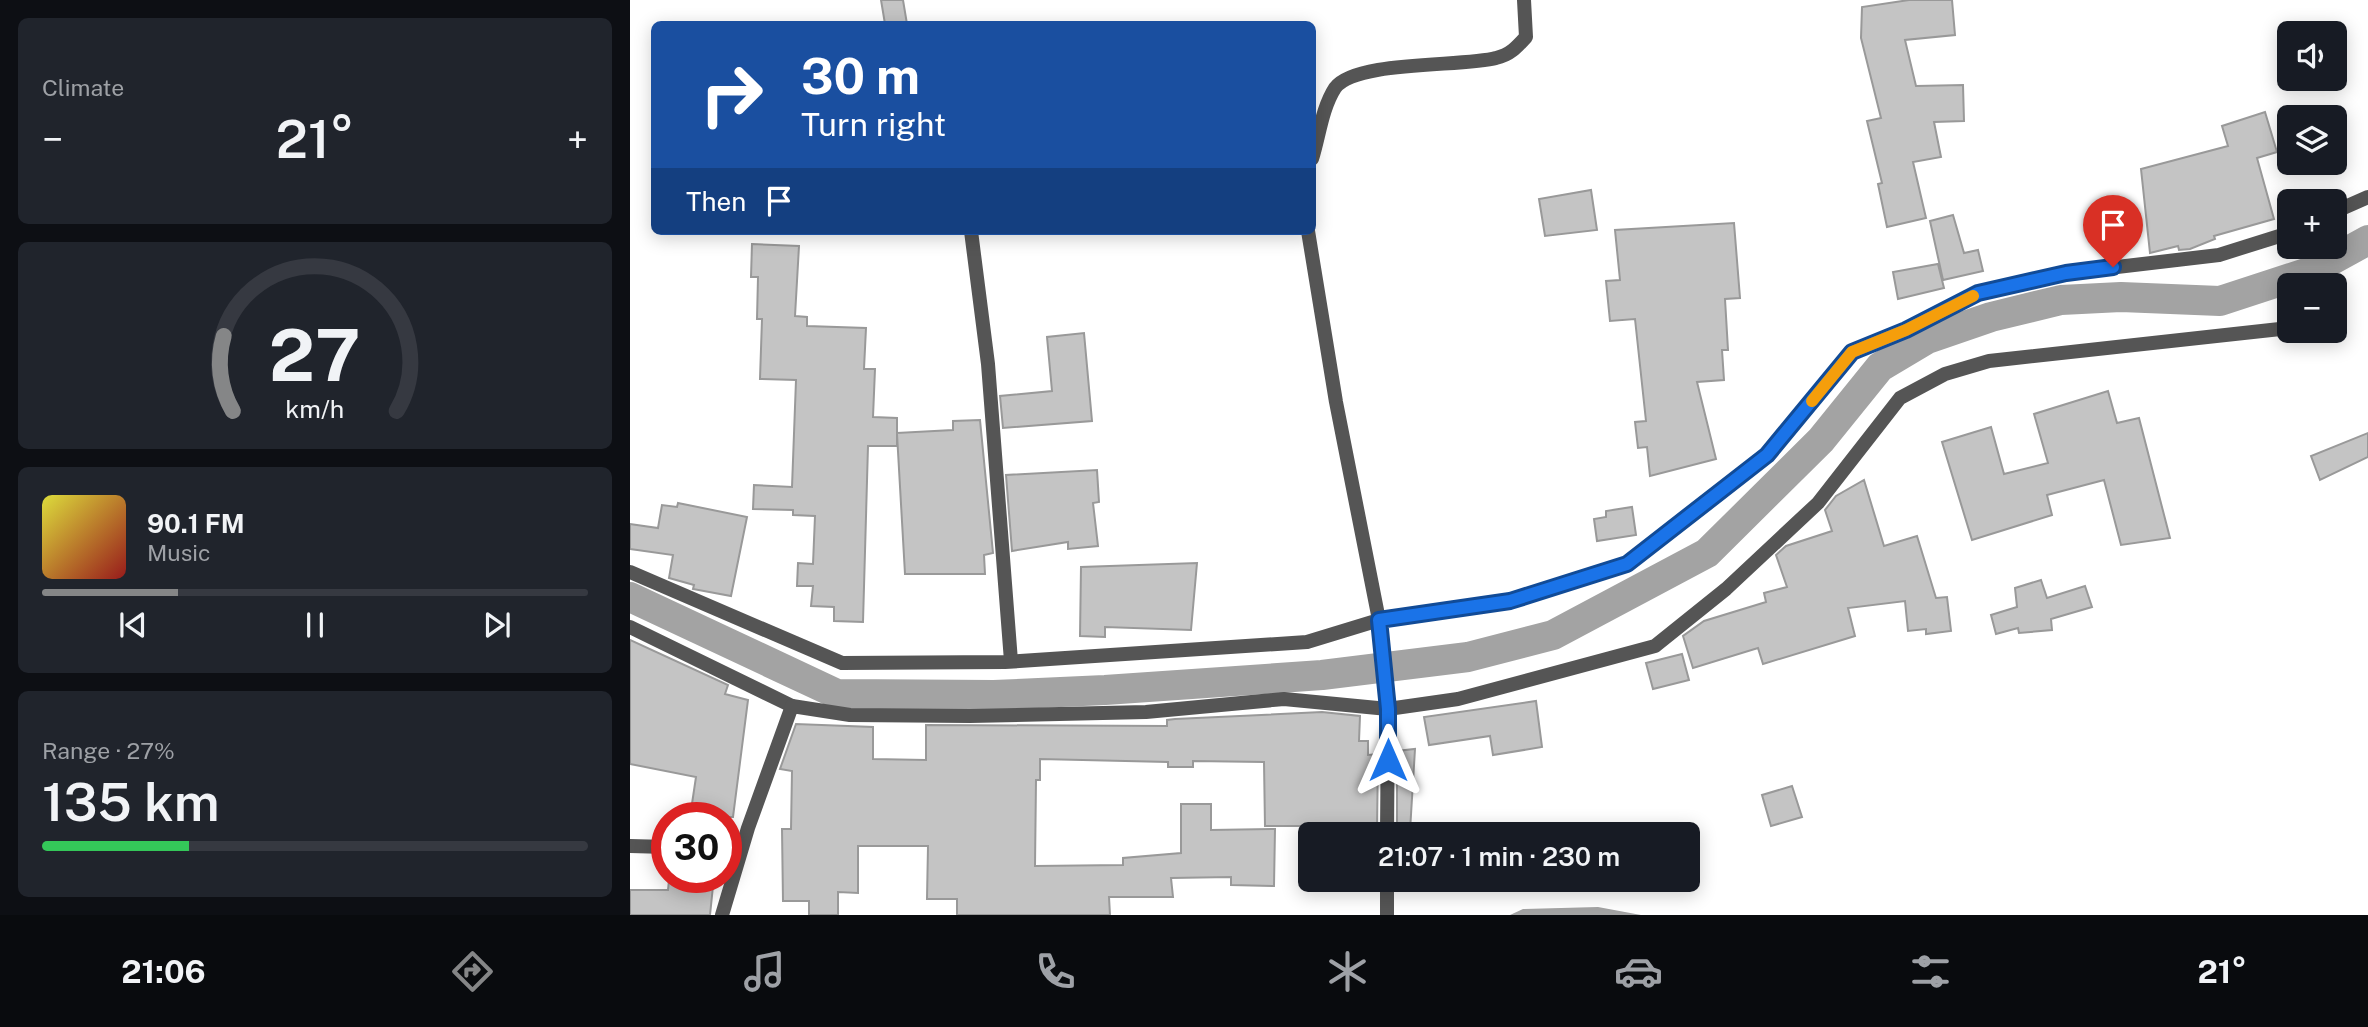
<!DOCTYPE html>
<html lang="en">
<head>
<meta charset="utf-8">
<style>
	body { margin:0; font-family:"Public Sans",sans-serif; background:#20242c; color:#f1f3f6; height:100vh; display:flex; flex-direction:column; font-size:26px; white-space:nowrap }
	* { box-sizing:border-box; margin:0 }
	p { font-size:23px; color:#9ea1a6 }
	.icon { flex:none; width:38px; height:38px; fill:none; stroke:currentColor; stroke-width:2; stroke-linecap:round; stroke-linejoin:round }
	.map { position:relative; flex:1; overflow:hidden }
	.drawer { display:flex; flex-direction:column; gap:18px; padding:18px; background:#0d0f14; width:630px }
	.drawer>* { flex:none }
	.top-card { position:absolute; left:21px; top:21px; width:665px; height:214px; border-radius:10px; box-shadow:0 4px 18px #0003; background:#1a4fa0; color:#fff; overflow:hidden }
	.tools { position:absolute; left:1647px; top:21px; display:grid; gap:14px }
	.tools a { display:grid; place-items:center; width:70px; height:70px; border-radius:10px; background:#171b24; box-shadow:0 4px 18px #0003; font-size:35px }
	.speed { position:absolute; left:21px; top:802px; display:flex; gap:14px; font-size:35px; font-weight:700; text-align:center }
	.speed>* { display:grid; place-content:center; width:91px; height:91px; border-radius:50%; background:#171b24; box-shadow:0 4px 18px #0003; line-height:1 }
	.speed .limit { border:10px solid #d22; background:#fff; color:#111 }
	.pin { position:absolute; display:grid; place-items:center; width:60px; height:60px; color:#fff; margin:-72px -30px; border-radius:50% 50% 50% 0; rotate:-45deg; box-shadow:0 0 7px #0007 }
	.pin .icon { rotate:45deg }
	.me { position:absolute; width:77px; margin:-38px; rotate:0deg; stroke-linejoin:round; filter:drop-shadow(0 0 5px #0008) }
	.turn { display:flex; align-items:center; gap:24px; height:147px; padding:0 35px; font-size:32px }
	.turn .icon { width:91px; height:91px; stroke-width:2.5 }
	.turn b { display:block; font-size:49px; line-height:60px }
	.then { display:flex; align-items:center; height:66px; padding:0 35px; background:#0003; gap:14px; font-size:26px }
	.big { font-size:52px; font-weight:600; line-height:1.1 }
	.drawer .card { flex:1; display:flex; flex-direction:column; justify-content:center; gap:10px; min-width:0; padding:0 24px; border-radius:10px; background:#20242c }
	.drawer .dial { align-items:center; gap:0 }
	.dial svg { height:182px; overflow:visible; fill:none; stroke:#363941; stroke-width:7; stroke-linecap:round; text-anchor:middle }
	.dial text { fill:#f1f3f6; stroke:none }
	.song { display:flex; align-items:center; gap:21px }
	.cover { width:84px; height:84px; border-radius:10px; background:linear-gradient(135deg,hsl(60 70% 55%),hsl(0 70% 35%)) }
	.played { height:7px; border-radius:4px; background:linear-gradient(90deg,#858687 25%,#363941 25%) }
	.keys { display:flex; justify-content:space-around; direction:ltr }
	.heat { display:flex; justify-content:space-between; align-items:center; font-size:38px; direction:ltr }
	.charge { height:10px; border-radius:5px; background:linear-gradient(90deg,#34c759 27%,#363941 0) }
	.trip { position:absolute; left:668px; top:822px; width:402px; height:70px; border-radius:10px; background:#171b24; box-shadow:0 4px 18px #0003; font-weight:600; line-height:70px; text-align:center }
	.tab-bar { display:flex; height:112px; justify-content:space-around; align-items:center; background:#090b0e; color:#9ea1a6 }
	.tab-bar .icon { width:49px; height:49px }
	.tab-bar .active { color:#858687 }
	.tab-bar b { font-size:32px; color:#f1f3f6 }
	main { display:flex; flex:1; min-height:0 }
	.map>svg:first-child { display:block }
	.water { fill:#a3a3a3 }
	.lines { fill:none; stroke-linecap:round; stroke-linejoin:round }
	.canal { stroke:#a3a3a3; stroke-width:30 }
	.building { fill:#c4c4c4; stroke:#999; stroke-width:2 }
	.minor { stroke:#555; stroke-width:14 }
	.route-casing { stroke:#114b97; stroke-width:18 }
	.route { stroke:#1a73e8; stroke-width:12 }
	.slow { stroke:#f59e0b; stroke-width:12 }
</style>
</head>
<body>
<main>
<section class="drawer">
<div class="card"><p>Climate</p>
<div class="heat"><a>−</a><b class="big">21°</b><a>+</a></div>
</div>
<div class="card dial"><svg viewBox="0 0 100 80">
<path d="M14 69A42 42 0 1 1 86 69"/>
<path d="M14 69A42 42 0 0 1 10 36" stroke="#858687"/>
<text x="50" y="56" font-size="32" font-weight="700">27</text>
<text x="50" y="72" font-size="11">km/h</text>
</svg></div>
<div class="card">
<div class="song"><i class="cover"></i><div><b>90.1 FM</b><p>Music</p></div></div>
<div class="played"></div>
<div class="keys"><svg class="icon" aria-label="previous" viewBox="0 0 24 24"><path d="M18 5L8 12l10 7zM5 5v14"/></svg><svg class="icon" aria-label="pause" viewBox="0 0 24 24"><path d="M8 5v14M16 5v14"/></svg><svg class="icon" aria-label="next" viewBox="0 0 24 24"><path d="M6 5l10 7-10 7zM19 5v14"/></svg></div>
</div>
<div class="card"><p>Range · 27%</p><b class="big">135 km</b><div class="charge"></div></div>
</section>
<div class="map">
<svg width="1738" height="915" viewBox="0 0 1738 915">
	<rect width="100%" height="100%" fill="#fff"/>
	<polygon class="water" points="968,907 1011,915 880,915 893,909"/>
	<g class="lines">
		<polyline class="canal" points="0,597 207,694 364,695 475,690 692,675 838,657 923,635 1077,553 1191,440 1250,367 1297,339 1361,317 1431,300 1491,297 1590,301 1682,271 1738,240"/>
	</g>
	<g class="building">
		<polygon points="251,0 273,0 277,24 255,24"/>
		<polygon points="1279,0 1322,0 1325,35 1275,40 1286,86 1333,85 1334,121 1304,122 1311,157 1283,162 1296,218 1257,227 1248,184 1252,183 1237,121 1251,118 1231,38 1232,7"/>
		<polygon points="1635,112 1647,152 1627,158 1644,219 1584,236 1585,239 1560,249 1549,250 1548,246 1520,253 1511,169 1598,146 1592,126"/>
		<polygon points="961,190 967,230 915,236 909,199"/>
		<polygon points="1323,215 1334,253 1348,250 1353,271 1313,280 1300,221"/>
		<polygon points="1104,223 1110,298 1095,299 1098,350 1092,350 1094,380 1067,382 1086,459 1020,476 1017,447 1008,448 1005,422 1016,421 1005,319 980,321 976,281 990,280 985,230"/>
		<polygon points="122,244 169,246 165,316 177,317 177,326 236,328 234,369 245,369 243,417 267,418 267,433 323,430 323,421 350,420 363,553 354,555 355,574 275,574 267,434 267,446 238,446 233,622 204,621 204,607 181,606 183,586 167,586 168,563 183,564 185,516 163,515 163,510 123,509 124,485 162,487 166,380 130,379 132,319 127,319 128,277 121,277"/>
		<polygon points="1308,264 1314,288 1268,299 1263,272"/>
		<polygon points="454,333 462,421 373,428 370,396 422,391 417,337"/>
		<polygon points="1478,391 1487,423 1509,418 1540,538 1491,545 1474,480 1417,495 1422,515 1342,540 1312,442 1361,427 1374,474 1418,463 1404,414"/>
		<polygon points="1738,433 1738,457 1690,480 1681,456"/>
		<polygon points="467,470 469,502 463,503 468,546 438,549 438,542 382,551 376,475"/>
		<polygon points="1234,480 1254,546 1287,536 1306,598 1317,597 1321,631 1296,634 1296,629 1278,631 1275,601 1218,608 1225,636 1133,664 1128,648 1063,668 1053,636 1074,621 1136,602 1134,593 1157,587 1146,555 1156,546 1202,531 1195,510 1206,496"/>
		<polygon points="48,503 117,517 101,596 63,589 64,585 39,578 43,555 0,549 0,524 28,528 32,505 47,507"/>
		<polygon points="1002,507 1006,535 967,541 964,519 976,517 976,511"/>
		<polygon points="567,563 561,630 475,627 475,637 450,636 451,567"/>
		<polygon points="1411,580 1417,598 1455,586 1462,607 1421,619 1422,630 1389,633 1388,628 1366,634 1361,615 1387,607 1385,588"/>
		<polygon points="0,640 98,685 95,694 118,700 103,817 60,817 66,777 0,764"/>
		<polygon points="1052,654 1059,680 1023,689 1016,663"/>
		<polygon points="906,701 912,747 863,755 860,736 799,745 794,717"/>
		<polygon points="692,712 730,716 729,741 738,741 738,755 748,754 747,831 721,831 721,826 635,826 634,762 563,761 563,767 538,767 538,762 410,759 410,780 406,780 405,866 493,865 493,858 551,853 551,804 581,804 581,830 645,829 644,886 601,885 601,877 541,878 543,897 479,897 480,915 327,915 327,899 297,899 298,846 228,846 228,893 208,892 208,915 179,915 179,901 153,901 152,829 161,829 162,771 150,769 166,724 243,727 243,759 296,760 296,725 537,726 537,720 545,719"/>
		<polygon points="785,749 780,831 767,831 767,751"/>
		<polygon points="1162,786 1172,817 1141,826 1132,795"/>
		<polygon points="39,880 83,886 80,915 0,915 0,890 38,890"/>
	</g>
	<g class="lines">
		<g class="minor">
			<path d="M682,159C689,137 692,108 705,88C725,60 835,67 866,58C880,55 887,47 896,37L894,0"/>
			<polyline points="1704,212 1738,197"/>
			<polyline points="341,231 358,364 381,661"/>
			<polyline points="678,231 706,402 749,620 758,709 757,835"/>
			<polyline points="0,572 212,663 375,662 677,642 749,620 880,601 997,564 1137,455 1222,352 1276,330 1348,293 1436,273 1589,255 1659,233"/>
			<polyline points="0,627 162,706"/>
			<polyline points="0,846 37,847"/>
			<polyline points="92,915 118,828 162,706 220,715 340,716 516,712 654,699 758,709 828,699 1025,646 1096,589 1188,503 1270,398 1315,374 1359,361 1659,328"/>
			<polyline points="757,915 757,880"/>
		</g>
	</g>
	<g class="lines">
		<defs>
			<polyline id="route" points="758,760 758,709 749,620 880,601 997,564 1137,455 1222,352 1276,330 1348,293 1436,273 1483,267"/>
		</defs>
		<use href="#route" class="route-casing"/>
		<use href="#route" class="route"/>
		<polyline class="slow" points="1182,401 1222,352 1276,330 1343,296"/>
	</g>
</svg>
<div class="tools">
<a><svg class="icon" aria-label="sound" viewBox="0 0 24 24"><path d="M4 9h4l5-4v14l-5-4H4zM17 9q2 3 0 6"/></svg></a>
<a><svg class="icon" aria-label="layers" viewBox="0 0 24 24"><path d="M12 4l9 5-9 5-9-5zM3 14l9 5 9-5"/></svg></a>
<a>+</a>
<a>−</a>
</div>
<div class="speed"><div class="limit">30</div></div>
<div class="pin" style="left:1483px;top:267px;background:#d93025"><svg class="icon" aria-label="arrive" viewBox="0 0 24 24"><path d="M6 21V4h12l-3 4 3 4H6"/></svg></div>
<svg class="me" style="left:758px;top:760px" viewBox="-20 -20 40 40"><path d="M0-17L14 15 0 8-14 15z" fill="#1a73e8" stroke="#fff" stroke-width="4"/></svg>
<div class="trip">21:07 · 1 min · 230 m</div>
<div class="top-card">
<div class="turn"><svg class="icon" aria-label="right" viewBox="0 0 24 24"><path d="M7 20v-9h11M14 6l5 5-5 5"/></svg><div><b>30 m</b>Turn right</div></div>
<div class="then">Then<svg class="icon" aria-label="arrive" viewBox="0 0 24 24"><path d="M6 21V4h12l-3 4 3 4H6"/></svg></div>
</div>
</div>
</main>
<nav class="tab-bar">
<b>21:06</b>
<svg class="icon active" aria-label="directions" viewBox="0 0 24 24"><path d="M12 3l9 9-9 9-9-9zM9 14v-3h6M13 9l2 2-2 2"/></svg>
<svg class="icon" aria-label="music" viewBox="0 0 24 24"><path d="M9 18V5l10-2v13"/><circle cx="6" cy="18" r="3"/><circle cx="16" cy="16" r="3"/></svg>
<svg class="icon" aria-label="phone" viewBox="0 0 24 24"><path d="M5 4h4l2 5-3 2q2 4 5 5l2-3 5 2v4C11 20 4 13 5 4z"/></svg>
<svg class="icon" aria-label="climate" viewBox="0 0 24 24"><path d="M12 3v18M4 7l16 10M4 17L20 7"/></svg>
<svg class="icon" aria-label="car" viewBox="0 0 24 24"><path d="M5 17H2v-5l4-1 3-4h7l3 4 3 1v5h-3M9 17h6M6 11h13"/><circle cx="7" cy="17" r="2"/><circle cx="17" cy="17" r="2"/></svg>
<svg class="icon" aria-label="filters" viewBox="0 0 24 24"><path d="M4 7h16M4 17h16"/><circle cx="9" cy="7" r="2"/><circle cx="15" cy="17" r="2"/></svg>
<b>21°</b>
</nav>
</body>
</html>
